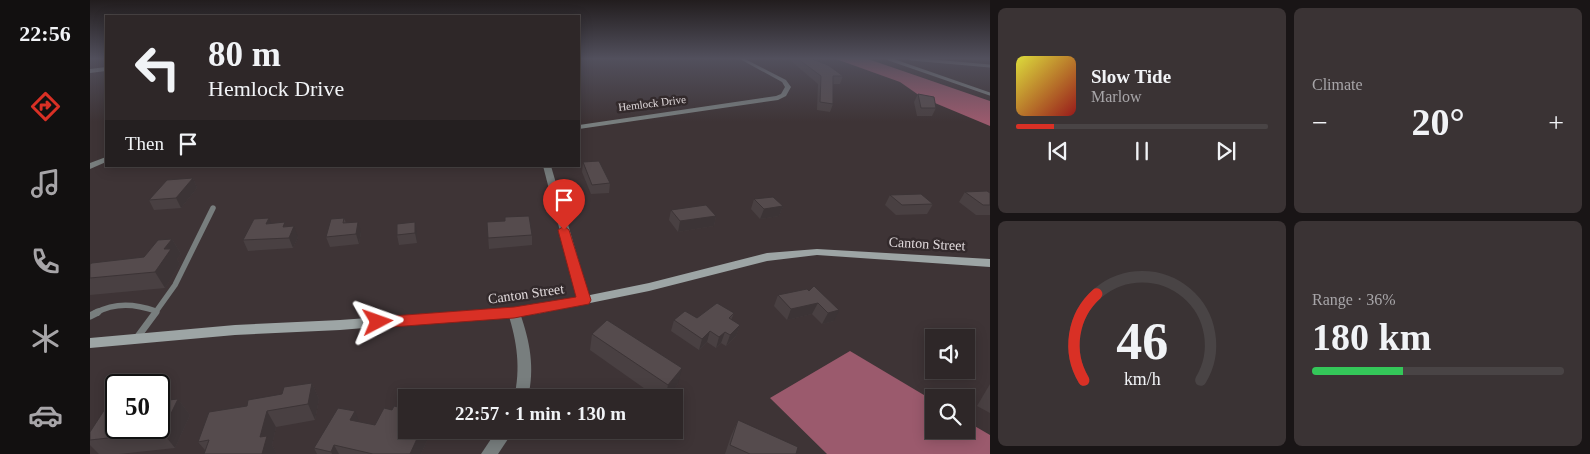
<!DOCTYPE html>
<html lang="en">
<head>
<meta charset="utf-8">
<style>
	body { margin:0; font-family:Georgia,serif; background:#3a3334; color:#f1f3f6; height:100vh; display:flex; flex-direction:column; font-size:19px; white-space:nowrap }
	* { box-sizing:border-box; margin:0 }
	p { font-size:16px; color:#a7a5a8 }
	.icon { flex:none; width:28px; height:28px; fill:none; stroke:currentColor; stroke-width:2; stroke-linecap:round; stroke-linejoin:round }
	.map { position:relative; flex:1; overflow:hidden }
	.panel { display:flex; flex-direction:column; gap:8px; padding:8px; background:#191516; width:600px }
	.panel>* { flex:none }
	.banner { position:absolute; left:15px; top:15px; width:475px; height:152px; border-radius:0px; box-shadow:0 2px 12px #0003,0 0 0 1px #494445; background:#2e2728; color:#f1f3f6; overflow:hidden }
	.tools { position:absolute; left:835px; top:329px; display:grid; gap:10px }
	.tools a { display:grid; place-items:center; width:50px; height:50px; border-radius:0px; background:#2e2728; box-shadow:0 2px 12px #0003,0 0 0 1px #494445; font-size:25px }
	.speed { position:absolute; left:15px; top:374px; display:flex; gap:10px; font-size:25px; font-weight:700; text-align:center }
	.speed>* { display:grid; place-content:center; width:65px; height:65px; border-radius:50%; background:#2e2728; box-shadow:0 2px 12px #0003,0 0 0 1px #494445; line-height:1 }
	.speed .limit { border:2px solid #111; border-radius:8px; background:#fff; color:#111 }
	.pin { position:absolute; display:grid; place-items:center; width:42px; height:42px; color:#fff; margin:-51px -21px; border-radius:50% 50% 50% 0; rotate:-45deg; box-shadow:0 0 5px #0007 }
	.pin .icon { rotate:45deg }
	.me { position:absolute; width:55px; margin:-28px; rotate:86deg; stroke-linejoin:round; filter:drop-shadow(0 0 4px #0008) }
	.turn { display:flex; align-items:center; gap:18px; height:105px; padding:0 20px; font-size:22px }
	.turn .icon { width:65px; height:65px; stroke-width:2.5 }
	.turn b { display:block; font-size:35px; line-height:42px }
	.then { display:flex; align-items:center; height:48px; padding:0 20px; background:#0003; gap:10px; font-size:19px }
	.big { font-size:38px; font-weight:700; line-height:1.1 }
	.panel .card { flex:1; display:flex; flex-direction:column; justify-content:center; gap:8px; min-width:0; padding:0 18px; border-radius:8px; background:#3a3334 }
	.panel .dial { align-items:center; gap:0 }
	.dial svg { height:130px; overflow:visible; fill:none; stroke:#494445; stroke-width:7; stroke-linecap:round; text-anchor:middle }
	.dial text { fill:#f1f3f6; stroke:none }
	.song { display:flex; align-items:center; gap:15px }
	.cover { width:60px; height:60px; border-radius:8px; background:linear-gradient(135deg,hsl(60 70% 55%),hsl(0 70% 35%)) }
	.played { height:5px; border-radius:2px; background:linear-gradient(90deg,#d93025 15%,#494445 15%) }
	.keys { display:flex; justify-content:space-around; direction:ltr }
	.heat { display:flex; justify-content:space-between; align-items:center; font-size:28px; direction:ltr }
	.charge { height:8px; border-radius:4px; background:linear-gradient(90deg,#34c759 36%,#494445 0) }
	.panel .tiles { flex:1; display:grid; gap:8px; grid-template-columns:repeat(2,1fr) }
	.trip { position:absolute; left:308px; top:389px; width:285px; height:50px; border-radius:0px; background:#2e2728; box-shadow:0 2px 12px #0003,0 0 0 1px #494445; font-weight:700; line-height:50px; text-align:center }
	main { display:flex; flex:1; min-height:0 }
	.tab-bar { display:flex; flex-direction:column; width:90px; justify-content:space-around; align-items:center; background:#121010; color:#a7a5a8 }
	.tab-bar .icon { width:35px; height:35px }
	.tab-bar .active { color:#d93025 }
	.tab-bar b { font-size:22px; color:#f1f3f6 }
	.map>svg:first-child { display:block }
	.forest { fill:#9b5a6d }
	.lines { fill:none; stroke-linecap:round; stroke-linejoin:round }
	.lane-far2 { stroke:#787e7e; stroke-width:3 }
	.lane-far1 { stroke:#787e7e; stroke-width:5.5 }
	.lane { stroke:#787e7e; stroke-width:7 }
	.street { fill:#787e7e; fill-rule:evenodd }
	.secondary { fill:#9da5a5; fill-rule:evenodd }
	.wall { fill:#494042 }
	.shaded-wall { fill:#3c3436 }
	.building { fill:#554b4d; stroke:#3c3436 }
	.route { fill:#d93025; stroke:#8d1f18 }
	.labels { text-anchor:middle; dominant-baseline:central; stroke-width:5; stroke-linejoin:round; paint-order:stroke }
	.far-street-label { font-size:11px; fill:#e0d9db; stroke:#332a2c }
	.street-label { font-size:14px; fill:#e0d9db; stroke:#332a2c }
</style>
</head>
<body>
<main>
<nav class="tab-bar">
<b>22:56</b>
<svg class="icon active" aria-label="directions" viewBox="0 0 24 24"><path d="M12 3l9 9-9 9-9-9zM9 14v-3h6M13 9l2 2-2 2"/></svg>
<svg class="icon" aria-label="music" viewBox="0 0 24 24"><path d="M9 18V5l10-2v13"/><circle cx="6" cy="18" r="3"/><circle cx="16" cy="16" r="3"/></svg>
<svg class="icon" aria-label="phone" viewBox="0 0 24 24"><path d="M5 4h4l2 5-3 2q2 4 5 5l2-3 5 2v4C11 20 4 13 5 4z"/></svg>
<svg class="icon" aria-label="climate" viewBox="0 0 24 24"><path d="M12 3v18M4 7l16 10M4 17L20 7"/></svg>
<svg class="icon" aria-label="car" viewBox="0 0 24 24"><path d="M5 17H2v-5l4-1 3-4h7l3 4 3 1v5h-3M9 17h6M6 11h13"/><circle cx="7" cy="17" r="2"/><circle cx="17" cy="17" r="2"/></svg>
</nav>
<div class="map">
<svg width="900" height="454" viewBox="0 0 900 454">
	<rect width="100%" height="100%" fill="#3e3436"/>
	<g class="forest">
		<polygon points="746,59 778,59 900,101 900,126 833,98 810,82"/>
		<polygon points="760,351 844,401 844,430 876,430 876,421 900,435 900,454 737,454 680,398"/>
	</g>
	<g class="lines">
		<g class="lane-far2">
			<polyline points="799,59 900,94"/>
			<polyline points="821,59 900,66"/>
		</g>
		<g class="lane-far1">
			<path d="M5,313C26,302 45,304 66,311"/>
			<polyline points="65,313 85,285 123,208"/>
		</g>
		<g class="lane">
			<polyline points="0,316 8,312"/>
			<polyline points="46,339 66,312"/>
		</g>
		<g class="street">
			<polygon points="650,59 655,59 696,80 701,87 696,96 688,100 489,129 489,125 686,96 691,94 695,87 692,82"/>
			<polygon points="16,67 16,71 0,73 0,69"/>
			<polygon points="16,157 16,162 0,169 0,163"/>
			<polygon points="453,166 461,166 500,300 498,303 494,304 490,303 488,300"/>
			<path d="M424,308L428,310L430,313C440,342 445,367 438,398H424C431,368 427,342 418,313L420,310Z"/>
			<polygon points="407,430 424,430 408,454 391,454"/>
		</g>
		<polygon class="secondary" points="727,249 900,259 900,267 727,255 677,261 559,291 446,314 250,330 145,335 0,348 0,338 145,325 250,320 446,306 559,283 677,253"/>
	</g>
	<g class="wall">
		<polygon points="700,59 722,59 753,76 750,84 743,84 743,104 740,112 727,110 728,84 700,60"/>
		<polygon points="874,59 900,59 900,61"/>
		<polygon points="828,94 846,108 842,116 827,116 824,102"/>
		<polygon points="493,162 520,183 519,193 501,194 492,172"/>
		<polygon points="103,178 107,188 91,208 64,210 59,200"/>
		<polygon points="875,192 900,193 900,215 886,215 869,202"/>
		<polygon points="800,195 843,204 837,214 806,215 795,205"/>
		<polygon points="664,199 693,206 689,216 670,219 661,209"/>
		<polygon points="581,210 626,216 624,226 588,232 579,220"/>
		<polygon points="254,218 256,223 271,232 269,244 240,247 236,237"/>
		<polygon points="415,221 442,235 442,245 399,249 397,222"/>
		<polygon points="181,224 197,227 208,237 203,248 158,251 153,240"/>
		<polygon points="327,232 327,243 309,245 307,235"/>
		<polygon points="82,239 91,254 87,259 90,264 75,288 0,295 0,264 54,257"/>
		<polygon points="724,286 744,321 732,324 722,314 697,320 684,306 688,295 719,291"/>
		<polygon points="644,313 641,320 650,325 646,336 636,346 631,343 626,348 617,342 609,350 581,331 584,320 607,318"/>
		<polygon points="502,334 588,384 577,398 568,398 500,350"/>
		<polygon points="222,383 229,399 225,420 186,427 182,445 186,452 186,454 114,454 115,450 108,442 157,406 192,394"/>
		<polygon points="900,384 900,413 887,406"/>
		<polygon points="88,399 100,415 85,448 29,454 9,454 0,445 0,432 26,428"/>
		<polygon points="648,420 706,454 635,454 641,436"/>
		<polygon points="269,422 285,425 316,430 340,430 341,432 331,454 227,454 224,448"/>
	</g>
	<g class="shaded-wall">
		<polygon points="103,178 107,188 91,208 86,198"/>
		<polygon points="693,206 689,216 670,219 674,209"/>
		<polygon points="626,216 624,226 588,232 590,221"/>
		<polygon points="179,218 183,228 176,224"/>
		<polygon points="268,222 271,232 269,244 266,234"/>
		<polygon points="325,222 327,232 327,243 325,233"/>
		<polygon points="204,226 208,237 203,248 199,238"/>
		<polygon points="82,239 91,254 87,259 90,264 75,288 65,272 74,249"/>
		<polygon points="728,303 722,314 697,320 701,309"/>
		<polygon points="749,310 744,321 732,324 738,313"/>
		<polygon points="650,325 646,336 636,346 640,335"/>
		<polygon points="620,331 617,342 609,350 612,339"/>
		<polygon points="635,332 631,343 626,348 629,337"/>
		<polygon points="592,368 588,384 577,398 575,398 578,385"/>
		<polygon points="222,383 229,399 225,420 218,404"/>
		<polygon points="88,399 100,415 85,448 72,432"/>
		<polygon points="177,411 186,427 182,445 186,452 186,454 172,454 170,437"/>
		<polygon points="265,411 271,427 260,420"/>
		<polygon points="331,430 340,430 341,432 331,454 320,454"/>
		<polygon points="244,445 249,454 242,454 241,452"/>
	</g>
	<g class="building">
		<polygon points="708,59 722,59 738,65 753,76 743,76 743,104 730,102 731,76"/>
		<polygon points="828,94 844,97 846,108 831,108"/>
		<polygon points="509,161 520,183 502,185 493,162"/>
		<polygon points="103,178 86,198 59,200 77,180"/>
		<polygon points="897,191 900,193 900,205 893,205 875,192"/>
		<polygon points="831,194 843,204 812,205 800,195"/>
		<polygon points="683,197 693,206 674,209 664,199"/>
		<polygon points="616,205 626,216 590,221 581,210"/>
		<polygon points="439,216 442,235 398,238 397,222 415,221 415,217"/>
		<polygon points="179,218 176,224 195,222 193,227 204,226 199,238 153,240 164,219"/>
		<polygon points="254,218 253,223 268,222 266,234 236,237 241,219"/>
		<polygon points="325,222 325,233 307,235 307,224"/>
		<polygon points="82,239 74,249 81,249 65,272 0,278 0,264 2,263 54,257 68,240"/>
		<polygon points="724,286 749,310 738,313 728,303 701,309 688,295 717,289 719,291"/>
		<polygon points="627,303 644,313 639,318 650,325 640,335 635,332 629,337 620,331 612,339 584,320 595,311 607,318"/>
		<polygon points="517,320 592,368 578,385 502,334"/>
		<polygon points="222,383 218,404 177,411 170,437 177,436 172,454 114,454 119,440 108,442 119,412 157,406 158,400 192,394 194,387"/>
		<polygon points="26,392 26,428 69,428 69,401 88,399 72,432 0,440 0,432"/>
		<polygon points="304,406 316,409 316,430 331,430 320,454 283,454 244,445 241,452 224,448 248,408 265,411 260,420 285,425 294,408 302,410"/>
		<polygon points="648,420 708,447 706,454 660,454 640,445"/>
	</g>
	<linearGradient id="sky" x2="0" y2="1"><stop stop-color="#221d1e"/><stop offset="0.48" stop-color="#52505d"/><stop offset="1" stop-color="#52505d" stop-opacity="0"/></linearGradient>
	<rect width="900" height="122" fill="url(#sky)"/>
	<polygon class="route" points="474,226 479,230 501,300 499,304 424,318 288,328 283,326 281,322 283,318 288,317 424,307 486,297 468,230"/>
	<g class="labels">
		<g class="far-street-label">
			<text transform="translate(562 103) rotate(-7)">Hemlock Drive</text>
		</g>
		<g class="street-label">
			<text transform="translate(837 244) rotate(3)">Canton Street</text>
			<text transform="translate(436 294) rotate(-8)">Canton Street</text>
		</g>
	</g>
</svg>
<div class="tools">
<a><svg class="icon" aria-label="sound" viewBox="0 0 24 24"><path d="M4 9h4l5-4v14l-5-4H4zM17 9q2 3 0 6"/></svg></a>
<a><svg class="icon" aria-label="search" viewBox="0 0 24 24"><circle cx="10" cy="10" r="6"/><path d="M15 15l6 6"/></svg></a>
</div>
<div class="speed"><div class="limit">50</div></div>
<div class="pin" style="left:474px;top:230px;background:#d93025"><svg class="icon" aria-label="arrive" viewBox="0 0 24 24"><path d="M6 21V4h12l-3 4 3 4H6"/></svg></div>
<svg class="me" style="left:288px;top:322px" viewBox="-20 -20 40 40"><path d="M0-17L14 15 0 8-14 15z" fill="#d93025" stroke="#fff" stroke-width="4"/></svg>
<div class="trip">22:57 · 1 min · 130 m</div>
<div class="banner">
<div class="turn"><svg class="icon" aria-label="left" viewBox="0 0 24 24"><path d="M17 20v-9H6M10 6l-5 5 5 5"/></svg><div><b>80 m</b>Hemlock Drive</div></div>
<div class="then">Then<svg class="icon" aria-label="arrive" viewBox="0 0 24 24"><path d="M6 21V4h12l-3 4 3 4H6"/></svg></div>
</div>
</div>
<section class="panel">
<div class="tiles">
<div class="card">
<div class="song"><i class="cover"></i><div><b>Slow Tide</b><p>Marlow</p></div></div>
<div class="played"></div>
<div class="keys"><svg class="icon" aria-label="previous" viewBox="0 0 24 24"><path d="M18 5L8 12l10 7zM5 5v14"/></svg><svg class="icon" aria-label="pause" viewBox="0 0 24 24"><path d="M8 5v14M16 5v14"/></svg><svg class="icon" aria-label="next" viewBox="0 0 24 24"><path d="M6 5l10 7-10 7zM19 5v14"/></svg></div>
</div>
<div class="card"><p>Climate</p>
<div class="heat"><a>−</a><b class="big">20°</b><a>+</a></div>
</div>
<div class="card dial"><svg viewBox="0 0 100 80">
<path d="M14 69A42 42 0 1 1 86 69"/>
<path d="M14 69A42 42 0 0 1 22 16" stroke="#d93025"/>
<text x="50" y="56" font-size="32" font-weight="700">46</text>
<text x="50" y="72" font-size="11">km/h</text>
</svg></div>
<div class="card"><p>Range · 36%</p><b class="big">180 km</b><div class="charge"></div></div>
</div>
</section>
</main>
</body>
</html>
